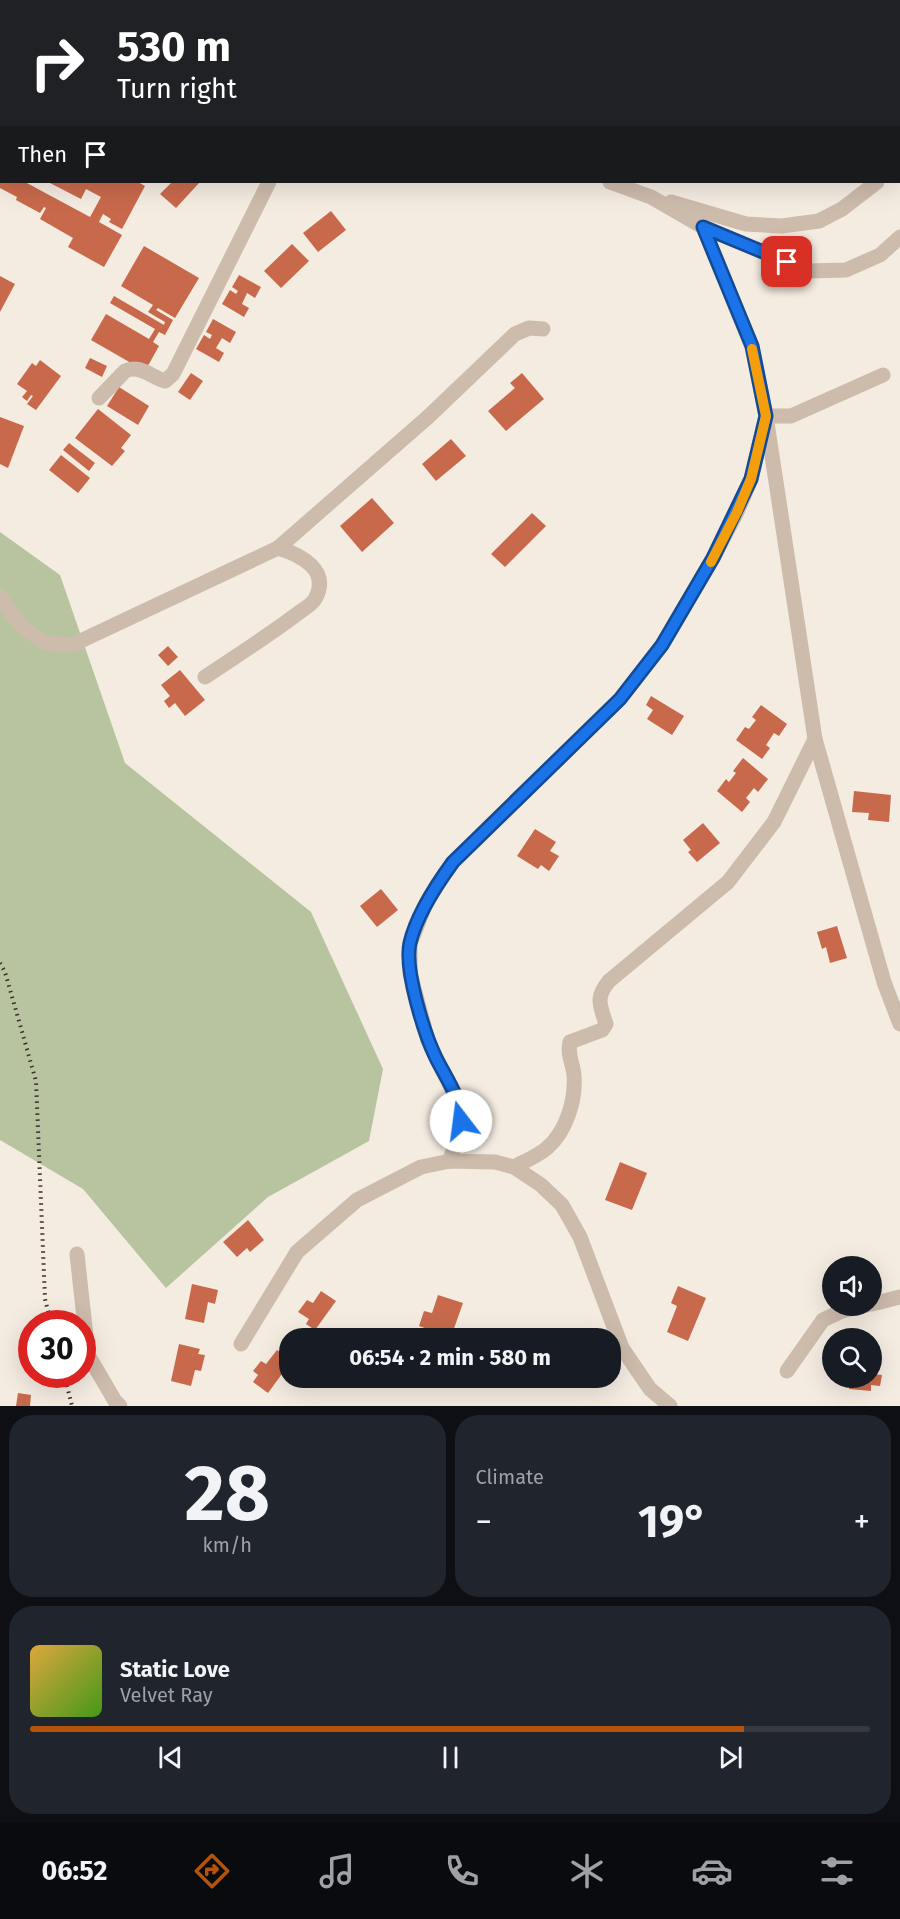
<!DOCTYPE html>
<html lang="en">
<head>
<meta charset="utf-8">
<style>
	body { margin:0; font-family:"Fira Sans",sans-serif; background:#20242c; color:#f1f3f6; height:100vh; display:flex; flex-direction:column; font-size:22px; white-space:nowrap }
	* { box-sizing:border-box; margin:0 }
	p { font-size:20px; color:#9ea1a6 }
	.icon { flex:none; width:33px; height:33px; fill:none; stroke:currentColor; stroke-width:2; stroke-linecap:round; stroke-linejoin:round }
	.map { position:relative; height:1406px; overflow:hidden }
	.drawer { display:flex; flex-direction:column; gap:9px; padding:9px; background:#0d0f14; flex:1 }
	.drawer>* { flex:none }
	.banner { position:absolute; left:0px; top:0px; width:900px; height:183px; box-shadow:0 6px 24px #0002; background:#202124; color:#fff; overflow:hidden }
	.fabs { position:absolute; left:822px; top:1256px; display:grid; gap:12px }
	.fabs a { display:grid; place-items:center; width:60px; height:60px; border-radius:50%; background:#171b24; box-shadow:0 6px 24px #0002; font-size:30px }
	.speed { position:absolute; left:18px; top:1310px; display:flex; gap:12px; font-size:30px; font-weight:700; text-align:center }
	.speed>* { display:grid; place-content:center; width:78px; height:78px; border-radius:50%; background:#171b24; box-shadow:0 6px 24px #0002; line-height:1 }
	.speed .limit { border:9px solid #d22; background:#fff; color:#111 }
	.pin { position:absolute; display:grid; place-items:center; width:51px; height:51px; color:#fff; margin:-26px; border-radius:12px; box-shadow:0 3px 9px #0006 }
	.me { position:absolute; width:66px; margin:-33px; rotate:345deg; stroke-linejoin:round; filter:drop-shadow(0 0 4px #0008) }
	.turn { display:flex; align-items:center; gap:21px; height:126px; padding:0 18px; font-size:27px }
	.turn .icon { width:78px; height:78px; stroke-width:2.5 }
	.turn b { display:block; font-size:42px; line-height:51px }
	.then { display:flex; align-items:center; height:57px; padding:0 18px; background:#0003; gap:12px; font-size:22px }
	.big { font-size:45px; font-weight:700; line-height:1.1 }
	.drawer .tile { flex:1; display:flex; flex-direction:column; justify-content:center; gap:9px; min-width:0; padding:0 21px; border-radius:24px; background:#20242c }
	.drawer .dial { align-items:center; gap:0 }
	.dial b { font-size:78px; line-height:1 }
	.song { display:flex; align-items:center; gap:18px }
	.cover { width:72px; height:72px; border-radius:9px; background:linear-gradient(135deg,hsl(40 70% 55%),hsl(100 70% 35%)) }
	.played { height:6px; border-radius:3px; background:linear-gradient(90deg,#b45309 85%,#363941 85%) }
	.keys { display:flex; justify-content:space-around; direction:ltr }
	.heat { display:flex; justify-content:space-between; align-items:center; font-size:33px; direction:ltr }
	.drawer .tiles { flex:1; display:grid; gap:9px; grid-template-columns:1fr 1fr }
	.tile:last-child { grid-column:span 2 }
	.trip { position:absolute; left:279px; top:1328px; width:342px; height:60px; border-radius:24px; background:#171b24; box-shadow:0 6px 24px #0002; font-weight:700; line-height:60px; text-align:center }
	.dock { display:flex; height:96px; justify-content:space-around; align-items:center; background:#090b0e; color:#9ea1a6 }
	.dock .icon { width:42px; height:42px }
	.dock .active { color:#b45309 }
	.dock b { font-size:27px; color:#f1f3f6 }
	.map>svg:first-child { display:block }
	.green { fill:#b8c4a0 }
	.building { fill:#c8694b }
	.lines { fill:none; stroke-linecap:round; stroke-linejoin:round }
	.minor { stroke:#cdbbac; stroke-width:15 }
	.rail { stroke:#3b302b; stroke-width:4; stroke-dasharray:1.5 4.5; stroke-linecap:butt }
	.route-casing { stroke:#114b97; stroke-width:15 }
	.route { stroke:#1a73e8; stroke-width:10 }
	.slow { stroke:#f59e0b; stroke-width:10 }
</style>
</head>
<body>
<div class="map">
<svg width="900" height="1406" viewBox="0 0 900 1406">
	<rect width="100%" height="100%" fill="#f4ebe1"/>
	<polygon class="green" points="0,532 60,575 125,763 311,912 383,1069 369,1141 268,1197 166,1288 83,1189 0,1140"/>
	<g class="building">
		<polygon points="0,182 25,182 90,217 101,197 86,189 81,199 48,182 138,182 145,186 122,229 109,222 111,219 103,214 99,222 122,235 104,267 68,247 73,238 40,219 46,208 44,207 40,213 16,200 17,197 0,188"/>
		<polygon points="172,182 200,182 176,208 160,194"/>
		<polygon points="331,211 346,230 318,252 303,233"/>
		<polygon points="292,244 309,261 281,288 264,271"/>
		<polygon points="144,246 199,278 175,318 158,308 156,310 173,320 165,335 159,332 153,342 159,346 145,371 91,340 106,314 149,339 155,329 110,303 114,296 164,325 165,322 148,312 153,305 121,286"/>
		<polygon points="239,275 261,287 255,298 247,293 242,304 249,308 244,317 222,304 230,290 236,294 238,291 232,287"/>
		<polygon points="0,276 15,284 0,312"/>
		<polygon points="213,319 236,332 230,343 222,338 216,348 224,353 219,362 196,349 204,335 210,339 212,335 206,332"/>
		<polygon points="90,358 107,366 102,377 85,368"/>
		<polygon points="40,360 61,376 36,410 27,404 33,396 31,395 27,401 22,397 27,391 17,384 32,363 36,366"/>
		<polygon points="191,373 203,381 190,400 178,392"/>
		<polygon points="522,373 544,399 506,431 488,411 515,388 510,383"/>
		<polygon points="119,387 149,406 138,425 107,406"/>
		<polygon points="98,409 131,435 121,448 125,451 112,466 75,438"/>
		<polygon points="0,417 24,426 8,468 0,464"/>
		<polygon points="451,439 466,456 436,481 422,464"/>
		<polygon points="69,443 95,463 89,471 63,450"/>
		<polygon points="61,455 90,478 78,493 49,470"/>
		<polygon points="372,498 394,523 362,552 340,526"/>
		<polygon points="532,513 546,526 505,567 491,554"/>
		<polygon points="168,646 178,657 168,666 158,655"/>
		<polygon points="180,670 205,700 185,716 175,703 169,708 164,701 170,696 161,685"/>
		<polygon points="651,696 684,716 672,735 647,719 653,710 646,705"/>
		<polygon points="761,705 787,724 779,736 774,733 766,745 770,748 762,759 736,740 745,727 749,729 756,720 752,717"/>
		<polygon points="743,758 768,779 758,792 754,788 746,798 750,802 742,812 717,791 726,779 729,782 736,773 733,771"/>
		<polygon points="854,791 891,795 889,822 868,820 869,813 852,812"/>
		<polygon points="703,823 720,843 697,862 688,852 691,850 683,840"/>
		<polygon points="535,829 556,842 550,851 559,856 549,871 541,865 538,869 517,856"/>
		<polygon points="381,889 398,910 377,927 360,906"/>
		<polygon points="837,926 847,958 830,963 826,947 822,949 817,932"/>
		<polygon points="620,1162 647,1173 632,1210 605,1200"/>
		<polygon points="248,1220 264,1240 250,1252 247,1248 237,1257 223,1242"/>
		<polygon points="872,1270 876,1270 878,1289 872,1290"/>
		<polygon points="192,1284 218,1290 215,1304 208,1302 204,1323 185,1319"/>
		<polygon points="678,1286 706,1298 688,1341 667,1332 677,1306 671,1303"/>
		<polygon points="321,1291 336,1301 315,1330 306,1324 309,1319 298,1312 307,1300 313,1303"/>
		<polygon points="438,1295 463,1303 451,1337 419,1326 424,1311 432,1313"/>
		<polygon points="179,1344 200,1349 198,1354 205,1355 201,1371 195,1370 191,1386 171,1381"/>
		<polygon points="277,1350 290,1359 290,1363 268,1393 253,1382 258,1375 253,1371 261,1361 266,1364"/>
		<polygon points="872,1374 882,1375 880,1386 871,1385 871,1391 849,1389 849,1381 842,1381 843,1377 872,1377"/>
		<polygon points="18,1393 31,1395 30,1406 16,1406"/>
	</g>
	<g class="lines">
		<g class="minor">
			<polyline points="472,2 472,0"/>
			<polyline points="0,110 2,110"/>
			<polyline points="898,164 900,163"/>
			<polyline points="610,182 651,197 703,227 808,271 846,270 880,255 900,237"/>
			<polyline points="671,202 746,224 782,226 819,221 842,209 877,182"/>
			<polyline points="703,227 752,347 766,416 815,739 884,982 900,1024"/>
			<path d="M99,398L125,371C140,364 151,377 165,381L173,374L269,182"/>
			<polyline points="0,597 20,625 45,643 72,645 278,548 428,417 515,334 529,328 543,329"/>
			<path d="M205,677C236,656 268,636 297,614C303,609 312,605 315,599C331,570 301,555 278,548"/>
			<polyline points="450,1161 461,1121 461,1108 428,1041 410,973 410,944 426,903 438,883 453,862 620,699 662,645 713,558 737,512 751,479 766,416 791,416 883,375"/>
			<path d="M514,1167C525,1161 538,1156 547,1148C566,1132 576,1100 574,1075C573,1064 567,1054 570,1042L602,1030L606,1024C600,1005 595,998 609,981L728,882L774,822L815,739"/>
			<polyline points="77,1254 88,1355 115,1401 120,1406"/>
			<polyline points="872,1304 900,1297"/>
			<polyline points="241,1344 297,1252 357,1200 421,1167 450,1161 495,1162 514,1167 541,1185 562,1205 580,1237 622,1348 650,1389 670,1406"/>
			<polyline points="787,1371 823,1320 842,1311 867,1305"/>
		</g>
		<g class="rail">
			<polyline points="32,2 32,0"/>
			<polyline points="0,58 2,56"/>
			<polyline points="0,963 5,972 36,1081 45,1299 51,1323"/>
			<polyline points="64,1374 72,1406"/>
		</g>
	</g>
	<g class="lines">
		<defs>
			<path id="route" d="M461,1121C461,1098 446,1078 436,1058C424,1033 404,969 410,943C416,917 437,884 453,862L620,699L662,645L672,628L713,558L751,479L766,416L752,346L703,227L787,262"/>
		</defs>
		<use href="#route" class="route-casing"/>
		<use href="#route" class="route"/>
		<polyline class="slow" points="711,562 737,512 751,479 766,416 752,349"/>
	</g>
</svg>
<div class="fabs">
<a><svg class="icon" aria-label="sound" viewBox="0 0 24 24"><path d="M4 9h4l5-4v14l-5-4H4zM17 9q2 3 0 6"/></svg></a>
<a><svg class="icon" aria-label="search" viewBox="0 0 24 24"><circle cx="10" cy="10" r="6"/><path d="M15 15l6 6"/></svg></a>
</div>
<div class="speed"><div class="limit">30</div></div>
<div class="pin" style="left:787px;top:262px;background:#d93025"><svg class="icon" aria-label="arrive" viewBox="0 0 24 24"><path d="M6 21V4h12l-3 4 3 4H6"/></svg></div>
<svg class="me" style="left:461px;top:1121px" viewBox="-20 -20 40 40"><circle r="19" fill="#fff"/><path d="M0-13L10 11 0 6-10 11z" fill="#1a73e8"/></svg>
<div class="trip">06:54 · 2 min · 580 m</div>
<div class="banner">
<div class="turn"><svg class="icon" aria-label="right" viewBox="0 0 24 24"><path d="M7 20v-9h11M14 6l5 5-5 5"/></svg><div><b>530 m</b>Turn right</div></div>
<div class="then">Then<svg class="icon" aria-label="arrive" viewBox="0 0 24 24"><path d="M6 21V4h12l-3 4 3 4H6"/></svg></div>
</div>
</div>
<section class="drawer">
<div class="tiles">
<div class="tile dial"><b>28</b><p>km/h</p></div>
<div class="tile"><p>Climate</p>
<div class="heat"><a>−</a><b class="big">19°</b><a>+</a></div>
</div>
<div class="tile">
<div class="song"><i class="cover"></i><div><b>Static Love</b><p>Velvet Ray</p></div></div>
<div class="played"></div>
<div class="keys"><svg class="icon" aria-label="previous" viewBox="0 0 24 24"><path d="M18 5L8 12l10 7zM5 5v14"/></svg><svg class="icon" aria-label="pause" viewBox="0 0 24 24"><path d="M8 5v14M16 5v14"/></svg><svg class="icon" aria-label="next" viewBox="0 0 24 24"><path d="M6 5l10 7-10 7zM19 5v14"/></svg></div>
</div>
</div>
</section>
<nav class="dock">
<b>06:52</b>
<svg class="icon active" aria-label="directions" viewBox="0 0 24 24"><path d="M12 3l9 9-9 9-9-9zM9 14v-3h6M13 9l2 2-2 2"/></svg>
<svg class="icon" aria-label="music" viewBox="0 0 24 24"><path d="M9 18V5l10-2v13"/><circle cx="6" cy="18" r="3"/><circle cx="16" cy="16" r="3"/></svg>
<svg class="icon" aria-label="phone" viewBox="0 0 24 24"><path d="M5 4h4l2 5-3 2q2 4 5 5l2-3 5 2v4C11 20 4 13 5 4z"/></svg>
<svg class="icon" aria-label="climate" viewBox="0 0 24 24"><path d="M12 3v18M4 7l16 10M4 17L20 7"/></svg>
<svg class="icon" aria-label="car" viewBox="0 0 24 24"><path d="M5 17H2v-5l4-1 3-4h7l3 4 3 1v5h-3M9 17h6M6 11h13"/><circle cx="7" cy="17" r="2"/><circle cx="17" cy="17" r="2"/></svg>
<svg class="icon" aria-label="filters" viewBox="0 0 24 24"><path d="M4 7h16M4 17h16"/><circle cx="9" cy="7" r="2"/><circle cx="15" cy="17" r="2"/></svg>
</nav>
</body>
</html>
